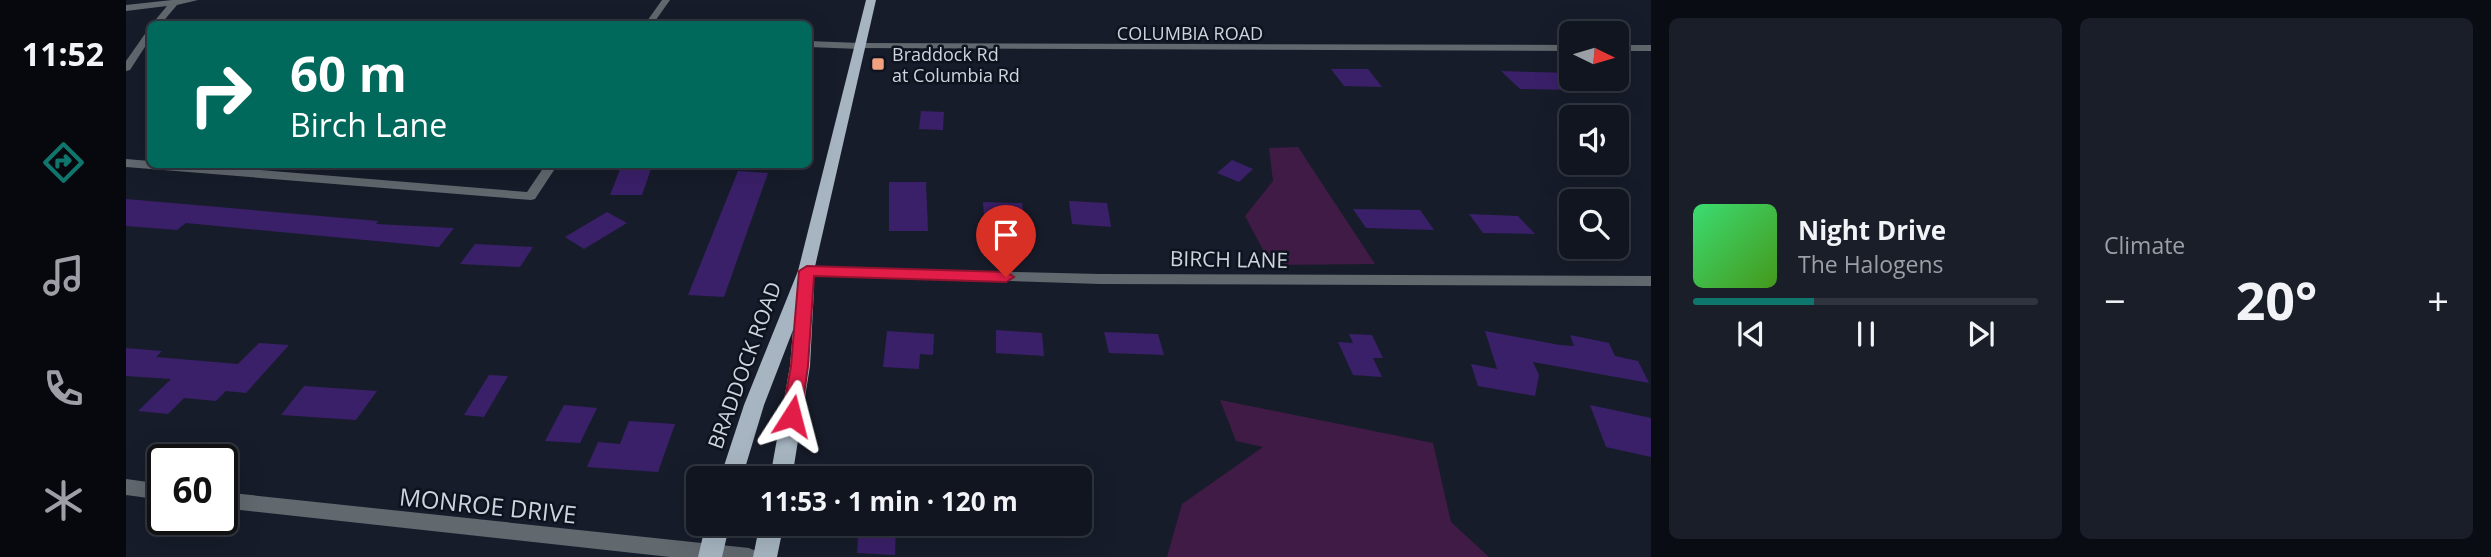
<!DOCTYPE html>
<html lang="en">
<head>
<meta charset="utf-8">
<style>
	body { margin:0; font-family:"Open Sans",sans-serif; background:#1a1e29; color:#f1f3f6; height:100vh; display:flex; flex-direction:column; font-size:26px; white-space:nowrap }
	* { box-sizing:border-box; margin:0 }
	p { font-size:23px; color:#9c9fa5 }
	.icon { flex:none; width:38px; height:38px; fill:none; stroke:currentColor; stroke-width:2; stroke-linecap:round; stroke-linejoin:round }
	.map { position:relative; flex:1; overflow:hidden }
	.details { display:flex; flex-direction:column; gap:18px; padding:18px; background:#090c12; width:840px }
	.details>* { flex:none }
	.banner { position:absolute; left:21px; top:21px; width:665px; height:147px; border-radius:10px; box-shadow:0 7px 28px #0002,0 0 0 2px #30343e; background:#00695c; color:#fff; overflow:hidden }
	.needle { width:46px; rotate:95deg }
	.controls { position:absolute; left:1433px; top:21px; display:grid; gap:14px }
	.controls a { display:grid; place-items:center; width:70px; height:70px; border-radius:10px; background:#111520; box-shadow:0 7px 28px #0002,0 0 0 2px #30343e; font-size:35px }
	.speed { position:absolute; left:21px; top:444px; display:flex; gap:14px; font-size:35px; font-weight:700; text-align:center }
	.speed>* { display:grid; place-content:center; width:91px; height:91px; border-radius:50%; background:#111520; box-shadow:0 7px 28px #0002,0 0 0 2px #30343e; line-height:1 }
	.speed .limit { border:4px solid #111; border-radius:10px; background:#fff; color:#111 }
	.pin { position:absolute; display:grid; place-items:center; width:60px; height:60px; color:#fff; margin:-72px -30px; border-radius:50% 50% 50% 0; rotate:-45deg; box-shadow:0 0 7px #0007 }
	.pin .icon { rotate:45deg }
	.me { position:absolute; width:77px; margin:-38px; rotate:9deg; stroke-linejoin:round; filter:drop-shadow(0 0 5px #0008) }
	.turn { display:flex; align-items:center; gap:24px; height:147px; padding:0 28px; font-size:32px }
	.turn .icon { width:91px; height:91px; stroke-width:2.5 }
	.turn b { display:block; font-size:49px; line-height:60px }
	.big { font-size:52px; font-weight:700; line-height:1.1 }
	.details .widget { flex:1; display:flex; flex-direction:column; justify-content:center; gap:10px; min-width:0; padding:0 24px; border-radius:10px; background:#1a1e29 }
	.song { display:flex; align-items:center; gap:21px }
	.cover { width:84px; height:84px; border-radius:10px; background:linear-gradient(135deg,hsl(140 70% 55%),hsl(100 70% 35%)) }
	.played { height:7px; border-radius:4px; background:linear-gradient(90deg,#0f766e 35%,#30343e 35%) }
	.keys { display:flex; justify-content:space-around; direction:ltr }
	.heat { display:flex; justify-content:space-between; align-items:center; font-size:38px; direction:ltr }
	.details .tiles { flex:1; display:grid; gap:18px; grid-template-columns:repeat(2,1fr) }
	.trip { position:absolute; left:560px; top:466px; width:406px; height:70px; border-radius:10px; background:#111520; box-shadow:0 7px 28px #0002,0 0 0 2px #30343e; font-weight:700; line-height:70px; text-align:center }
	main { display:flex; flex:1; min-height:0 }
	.tab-bar { display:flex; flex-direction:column; width:126px; justify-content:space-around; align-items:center; background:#07080d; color:#9c9fa5 }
	.tab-bar .icon { width:49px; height:49px }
	.tab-bar .on { color:#0f766e }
	.tab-bar b { font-size:32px; color:#f1f3f6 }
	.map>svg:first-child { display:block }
	.green { fill:#401b45 }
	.building { fill:#3a2069 }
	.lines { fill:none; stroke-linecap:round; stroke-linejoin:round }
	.minor { fill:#61686e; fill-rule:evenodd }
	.tertiary { fill:#61686e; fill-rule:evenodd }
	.primary { fill:#a6b5c1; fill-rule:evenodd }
	.route { fill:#e11d48; stroke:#92132f; stroke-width:2 }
	.poi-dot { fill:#f1a17d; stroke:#0e1320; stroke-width:2.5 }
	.labels { text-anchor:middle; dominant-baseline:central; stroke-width:5; stroke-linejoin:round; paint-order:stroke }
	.far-street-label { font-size:18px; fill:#cfd3dc; stroke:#0e1320 }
	.far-poi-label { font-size:18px; fill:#cfd3dc; stroke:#0e1320; text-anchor:start }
	.street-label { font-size:21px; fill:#cfd3dc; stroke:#0e1320 }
	.near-street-label { font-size:24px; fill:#cfd3dc; stroke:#0e1320 }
</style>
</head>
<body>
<main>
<nav class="tab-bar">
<b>11:52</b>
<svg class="icon on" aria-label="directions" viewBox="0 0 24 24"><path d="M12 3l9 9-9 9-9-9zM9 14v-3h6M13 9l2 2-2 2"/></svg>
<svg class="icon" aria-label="music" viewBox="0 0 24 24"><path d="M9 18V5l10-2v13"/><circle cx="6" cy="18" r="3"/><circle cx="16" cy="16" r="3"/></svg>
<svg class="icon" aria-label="phone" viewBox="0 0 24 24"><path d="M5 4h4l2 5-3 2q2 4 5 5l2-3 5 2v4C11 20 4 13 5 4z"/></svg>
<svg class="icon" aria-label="climate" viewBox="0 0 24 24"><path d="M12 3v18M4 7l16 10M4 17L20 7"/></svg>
</nav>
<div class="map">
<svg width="1525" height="557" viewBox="0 0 1525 557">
	<rect width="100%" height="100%" fill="#171c2a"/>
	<g class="green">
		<polygon points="1172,147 1249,264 1145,265 1119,216 1147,181 1143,148"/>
		<polygon points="1094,400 1307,443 1325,522 1363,557 1041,557 1056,504 1137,447 1110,441"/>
	</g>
	<g class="building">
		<polygon points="1205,69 1242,69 1256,87 1218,86"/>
		<polygon points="1375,71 1446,73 1446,90 1394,89"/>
		<polygon points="795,111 818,112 817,130 793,129"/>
		<polygon points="1106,160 1127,169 1113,182 1091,173"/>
		<polygon points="526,166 516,195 484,195 495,167"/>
		<polygon points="612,171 642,173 598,297 562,295"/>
		<polygon points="763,182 800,182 802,231 763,231"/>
		<polygon points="0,199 252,221 250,224 328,228 313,247 60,223 51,230 0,226"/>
		<polygon points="943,201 981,203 985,227 946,224"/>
		<polygon points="857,202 896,203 900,235 859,234"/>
		<polygon points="1227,209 1294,210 1308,230 1240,228"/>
		<polygon points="481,212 501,223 458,249 439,237"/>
		<polygon points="1343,214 1392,216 1409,234 1357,233"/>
		<polygon points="349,244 407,247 394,267 334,264"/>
		<polygon points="870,330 916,333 918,356 870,353"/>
		<polygon points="761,331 808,334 807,355 794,354 793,369 757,367"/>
		<polygon points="1359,331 1434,345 1448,346 1444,335 1483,343 1489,356 1512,361 1523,383 1407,362 1413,375 1409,396 1352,386 1345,364 1371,369"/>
		<polygon points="978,332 1032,334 1038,355 983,353"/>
		<polygon points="1223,334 1246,335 1257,358 1247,358 1256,377 1227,375 1212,342 1227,343"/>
		<polygon points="133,343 163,345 120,393 100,391 90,401 58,398 42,414 12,411 45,379 0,376 0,348 36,351 30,357 112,364"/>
		<polygon points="363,375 382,376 358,417 338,415"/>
		<polygon points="178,386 251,391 230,420 155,415"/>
		<polygon points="438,405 471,408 454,443 419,441"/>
		<polygon points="1464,405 1525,418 1525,457 1480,447"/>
		<polygon points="503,421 549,424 532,472 461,467 472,442 494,444"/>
		<polygon points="733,523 770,523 769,555 731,553"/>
	</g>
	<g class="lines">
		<g class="minor">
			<polygon points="46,0 72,0 51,5 35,24 26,24 41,6 0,11 0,5"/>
			<polygon points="536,0 544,0 527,24 519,24"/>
			<polygon points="24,30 24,39 4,70 0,71 0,61 21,31"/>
			<polygon points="682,41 734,43 739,46 734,49 682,47"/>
			<polygon points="0,159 24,161 24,164 62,164 401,192 420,164 432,164 409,199 405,200 0,167"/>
			<polygon points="681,267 974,274 1525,276 1525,286 974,284 676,274 674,271 676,268"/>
			<polygon points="0,479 37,484 37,500 0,495"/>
			<polygon points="96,492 623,548 630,551 633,557 544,557 96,508"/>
		</g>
		<g class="tertiary">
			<polygon points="734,43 1446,45 1446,51 731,48 731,44"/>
			<rect x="1491" y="45" width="34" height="6"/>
		</g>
		<g class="primary">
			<polygon points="740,0 750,0 685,284 688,288 684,366 666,478 644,478 664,366 667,330 638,405 616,478 594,478 618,405 672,271"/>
			<polygon points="580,523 604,523 596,557 572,557"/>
			<polygon points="634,523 658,523 651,557 627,557"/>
		</g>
	</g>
	<polygon class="route" points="681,266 880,272 888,277 880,282 688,276 682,366 675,416 666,424 656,416 665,366 673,271"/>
	<rect class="poi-dot" x="745" y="57" width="14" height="14" rx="3.5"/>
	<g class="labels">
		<g class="far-street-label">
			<text x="1064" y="33">COLUMBIA ROAD</text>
		</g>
		<g class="far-poi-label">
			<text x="766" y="54">Braddock Rd<tspan x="766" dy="21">at Columbia Rd</tspan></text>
		</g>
		<g class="street-label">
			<text transform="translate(1103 259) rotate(1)">BIRCH LANE</text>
			<text transform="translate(618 365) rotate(-70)">BRADDOCK ROAD</text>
		</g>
		<g class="near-street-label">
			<text transform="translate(362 505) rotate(6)">MONROE DRIVE</text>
		</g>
	</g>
</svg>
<div class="controls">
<a><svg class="needle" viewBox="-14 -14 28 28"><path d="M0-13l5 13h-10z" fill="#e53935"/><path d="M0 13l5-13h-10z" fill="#9c9fa5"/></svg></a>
<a><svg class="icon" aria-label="sound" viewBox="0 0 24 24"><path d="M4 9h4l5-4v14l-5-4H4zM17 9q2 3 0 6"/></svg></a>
<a><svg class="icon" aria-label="search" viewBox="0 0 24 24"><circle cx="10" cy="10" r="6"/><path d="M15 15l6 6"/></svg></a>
</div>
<div class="speed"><div class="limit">60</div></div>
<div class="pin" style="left:880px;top:277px;background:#d93025"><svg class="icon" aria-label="arrive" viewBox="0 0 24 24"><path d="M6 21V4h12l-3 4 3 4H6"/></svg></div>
<svg class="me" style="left:666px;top:416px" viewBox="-20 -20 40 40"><path d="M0-17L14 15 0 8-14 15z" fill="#e11d48" stroke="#fff" stroke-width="4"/></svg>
<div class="trip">11:53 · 1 min · 120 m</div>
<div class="banner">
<div class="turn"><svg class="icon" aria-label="right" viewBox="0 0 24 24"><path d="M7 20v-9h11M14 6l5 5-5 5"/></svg><div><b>60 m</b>Birch Lane</div></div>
</div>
</div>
<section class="details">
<div class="tiles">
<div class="widget">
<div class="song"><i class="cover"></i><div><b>Night Drive</b><p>The Halogens</p></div></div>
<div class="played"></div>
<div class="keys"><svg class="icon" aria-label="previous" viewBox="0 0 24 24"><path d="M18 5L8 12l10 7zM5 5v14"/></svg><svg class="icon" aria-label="pause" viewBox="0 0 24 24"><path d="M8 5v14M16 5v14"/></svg><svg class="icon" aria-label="next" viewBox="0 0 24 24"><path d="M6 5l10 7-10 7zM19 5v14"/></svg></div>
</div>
<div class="widget"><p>Climate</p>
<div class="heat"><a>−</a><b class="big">20°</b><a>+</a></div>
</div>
</div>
</section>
</main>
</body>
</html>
